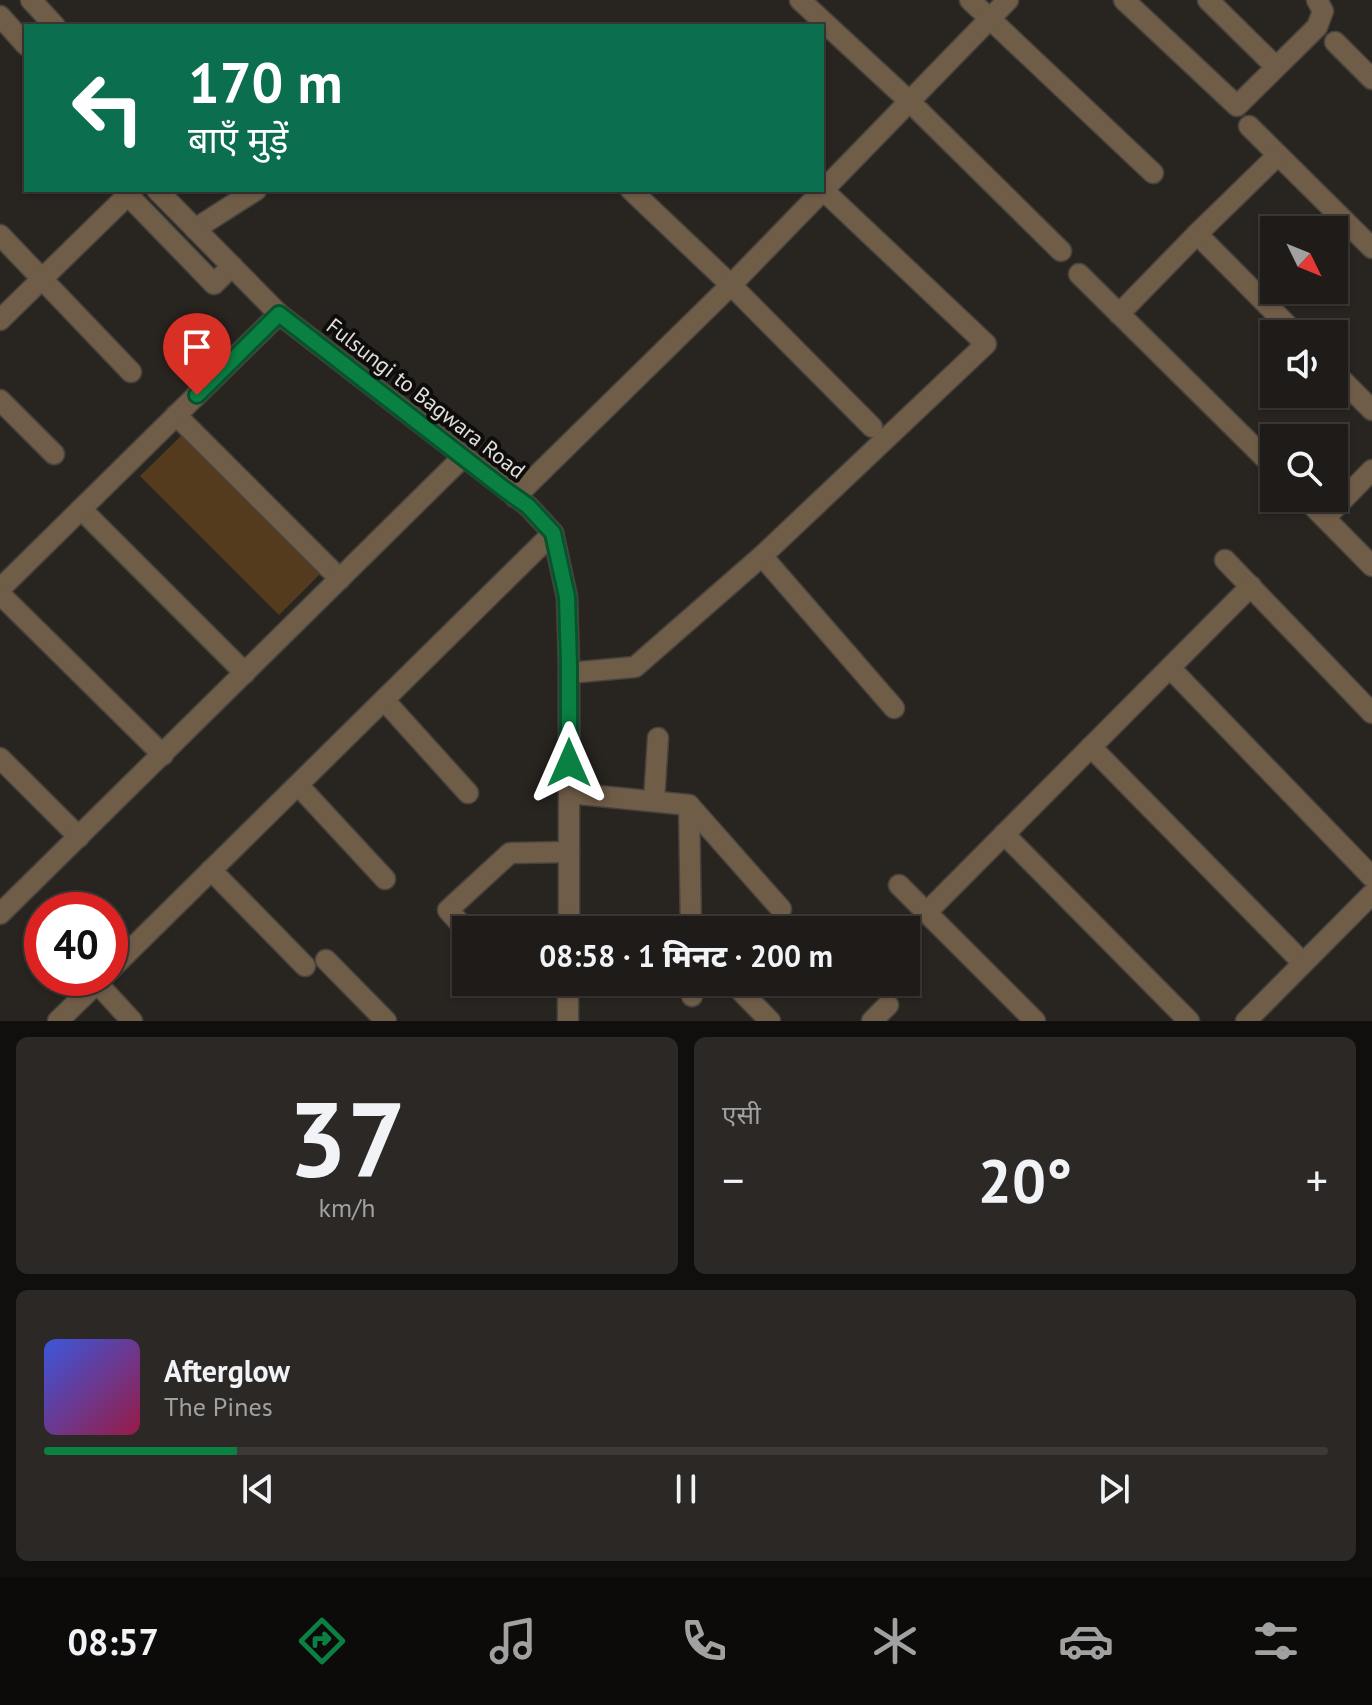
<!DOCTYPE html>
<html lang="hi">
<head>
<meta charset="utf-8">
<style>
	body { margin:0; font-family:"PT Sans","Noto Sans Devanagari",sans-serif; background:#2b2825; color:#f1f3f6; height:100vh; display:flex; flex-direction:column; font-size:30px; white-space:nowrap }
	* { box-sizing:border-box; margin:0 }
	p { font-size:26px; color:#a1a1a2 }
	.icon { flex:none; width:44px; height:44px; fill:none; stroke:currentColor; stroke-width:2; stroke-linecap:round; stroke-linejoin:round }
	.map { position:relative; height:1021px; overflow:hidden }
	.sheet { display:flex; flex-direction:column; gap:16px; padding:16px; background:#100f0d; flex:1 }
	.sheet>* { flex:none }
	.top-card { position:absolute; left:24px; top:24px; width:800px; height:168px; border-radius:0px; box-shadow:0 2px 6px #0004,0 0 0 2px #3c3937; background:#0b6e4f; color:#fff; overflow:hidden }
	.needle { width:52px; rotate:133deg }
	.fabs { position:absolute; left:1260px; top:216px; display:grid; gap:16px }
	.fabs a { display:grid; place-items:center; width:88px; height:88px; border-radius:0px; background:#1e1b18; box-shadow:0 2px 6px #0004,0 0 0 2px #3c3937; font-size:40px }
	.speed { position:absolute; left:24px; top:892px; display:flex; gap:16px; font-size:40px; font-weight:700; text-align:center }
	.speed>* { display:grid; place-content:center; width:104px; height:104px; border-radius:50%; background:#1e1b18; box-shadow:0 2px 6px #0004,0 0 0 2px #3c3937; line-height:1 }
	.speed .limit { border:12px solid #d22; background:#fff; color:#111 }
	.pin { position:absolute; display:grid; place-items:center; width:68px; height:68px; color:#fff; margin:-82px -34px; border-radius:50% 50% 50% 0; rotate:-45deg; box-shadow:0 0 8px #0007 }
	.pin .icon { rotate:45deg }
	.me { position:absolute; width:88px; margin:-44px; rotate:0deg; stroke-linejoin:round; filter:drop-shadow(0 0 6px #0008) }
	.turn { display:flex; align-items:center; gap:28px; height:168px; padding:0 32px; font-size:36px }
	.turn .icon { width:104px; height:104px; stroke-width:2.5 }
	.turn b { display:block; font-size:56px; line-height:68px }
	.big { font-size:60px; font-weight:800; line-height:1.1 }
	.sheet .widget { flex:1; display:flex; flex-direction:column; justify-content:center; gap:12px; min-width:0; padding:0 28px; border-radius:12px; background:#2b2825 }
	.sheet .dial { align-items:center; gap:0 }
	.dial b { font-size:104px; line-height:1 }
	.song { display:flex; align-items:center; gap:24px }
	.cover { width:96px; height:96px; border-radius:12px; background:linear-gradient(135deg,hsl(230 70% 55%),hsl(340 70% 35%)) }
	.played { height:8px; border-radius:4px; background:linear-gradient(90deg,#0b8043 15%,#3c3937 15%) }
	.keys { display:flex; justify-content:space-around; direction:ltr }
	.heat { display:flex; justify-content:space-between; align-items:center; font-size:44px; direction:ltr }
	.sheet .tiles { flex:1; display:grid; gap:16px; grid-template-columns:1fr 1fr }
	.widget:last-child { grid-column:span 2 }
	.trip { position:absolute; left:452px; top:916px; width:468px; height:80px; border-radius:0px; background:#1e1b18; box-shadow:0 2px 6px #0004,0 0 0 2px #3c3937; font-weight:800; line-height:80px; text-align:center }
	.tab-bar { display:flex; height:128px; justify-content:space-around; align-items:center; background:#0c0b0a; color:#a1a1a2 }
	.tab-bar .icon { width:56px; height:56px }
	.tab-bar .active { color:#0b8043 }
	.tab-bar b { font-size:36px; color:#f1f3f6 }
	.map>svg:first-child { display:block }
	.green { fill:#543b1e }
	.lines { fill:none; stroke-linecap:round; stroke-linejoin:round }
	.minor-casing { stroke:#46423e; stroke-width:23 }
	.tertiary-casing { stroke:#46423e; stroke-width:23 }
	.minor { stroke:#705d48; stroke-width:20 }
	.tertiary { stroke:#705d48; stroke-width:20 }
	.route-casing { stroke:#07532c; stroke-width:20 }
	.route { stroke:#0b8043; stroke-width:14 }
	.labels { text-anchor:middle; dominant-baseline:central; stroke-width:8; stroke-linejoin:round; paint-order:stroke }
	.street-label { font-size:22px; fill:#e1dfdc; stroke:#0f0d0c }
</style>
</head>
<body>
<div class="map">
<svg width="1372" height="1021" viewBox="0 0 1372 1021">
	<rect width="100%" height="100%" fill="#282420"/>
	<polygon class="green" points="183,434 321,573 279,615 140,476"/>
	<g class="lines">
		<defs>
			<g id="minor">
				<polyline points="31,0 55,26"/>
				<polyline points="800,0 909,101 1061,251"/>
				<polyline points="970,0 1153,173"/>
				<polyline points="1124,0 1237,106 1317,27 1323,11 1317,0"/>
				<polyline points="1208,0 1276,67"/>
				<polyline points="1335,42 1372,79"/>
				<polyline points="1249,126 1372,248"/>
				<polyline points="123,190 214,284 232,266"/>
				<polyline points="631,190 731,285 872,427"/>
				<polyline points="195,229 256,190"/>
				<polyline points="1197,234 1296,334"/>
				<polyline points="0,235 131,372"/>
				<polyline points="1079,274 1274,467"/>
				<polyline points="1119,314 1197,234 1278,155"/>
				<polyline points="0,320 133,190"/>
				<polyline points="1334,372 1372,410"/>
				<polyline points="0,400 54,454"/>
				<polyline points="176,415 340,579"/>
				<polyline points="515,497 731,285 1008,0"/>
				<polyline points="1305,498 1372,566"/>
				<polyline points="81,509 245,673"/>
				<polyline points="1325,518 1372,470"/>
				<polyline points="762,556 894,708"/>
				<polyline points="1225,560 1372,713"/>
				<polyline points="0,589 279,314"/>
				<polyline points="0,594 163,755"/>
				<polyline points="1170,668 1372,877"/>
				<polyline points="569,673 635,667 762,556 986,344 822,189"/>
				<polyline points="384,700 468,793"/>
				<polyline points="1091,747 1303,963"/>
				<polyline points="0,758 79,837"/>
				<polyline points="298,785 385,879"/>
				<polyline points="569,793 689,805 781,909"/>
				<polyline points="654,801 658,738"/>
				<polyline points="689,805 691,930"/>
				<polyline points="1004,834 1189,1021"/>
				<polyline points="211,870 305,966"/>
				<polyline points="899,885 1035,1021"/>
				<polyline points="926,913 1251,586"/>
				<polyline points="0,914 463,457"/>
				<polyline points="466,930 448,910 510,853 569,852"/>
				<polyline points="326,960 386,1021"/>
				<polyline points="110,970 553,533"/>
				<polyline points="692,982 692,996"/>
				<polyline points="97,983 132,1021"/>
				<polyline points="734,984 770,1021"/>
				<polyline points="58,1021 102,978"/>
				<polyline points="872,1021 888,1005"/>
				<polyline points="1246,1021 1372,894"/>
			</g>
			<g id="tertiary">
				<polyline points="0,16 26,45"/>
				<polyline points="157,190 279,314 528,506 553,533 567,597 569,665 569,930"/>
				<polyline points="568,1021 568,982"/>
			</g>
		</defs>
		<use href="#minor" class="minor-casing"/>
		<use href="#tertiary" class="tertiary-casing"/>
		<use href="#minor" class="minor"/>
		<use href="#tertiary" class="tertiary"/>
	</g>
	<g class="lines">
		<defs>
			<polyline id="route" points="197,395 279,314 504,489 528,506 553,533 567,597 569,665 569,763"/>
		</defs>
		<use href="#route" class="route-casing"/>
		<use href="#route" class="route"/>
	</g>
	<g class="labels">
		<g class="street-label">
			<text transform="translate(426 398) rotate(38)">Fulsungi to Bagwara Road</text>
		</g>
	</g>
</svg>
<div class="fabs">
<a><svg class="needle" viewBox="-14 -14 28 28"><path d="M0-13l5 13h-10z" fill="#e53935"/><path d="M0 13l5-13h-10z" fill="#a1a1a2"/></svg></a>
<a><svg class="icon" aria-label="sound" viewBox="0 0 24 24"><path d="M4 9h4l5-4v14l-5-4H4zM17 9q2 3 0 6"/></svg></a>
<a><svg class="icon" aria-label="search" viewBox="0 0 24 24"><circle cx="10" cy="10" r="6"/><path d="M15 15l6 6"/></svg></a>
</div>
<div class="speed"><div class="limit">40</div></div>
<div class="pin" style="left:197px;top:395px;background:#d93025"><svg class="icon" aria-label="arrive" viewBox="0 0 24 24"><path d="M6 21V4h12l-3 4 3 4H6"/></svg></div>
<svg class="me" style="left:569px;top:763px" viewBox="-20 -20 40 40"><path d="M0-17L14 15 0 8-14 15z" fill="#0b8043" stroke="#fff" stroke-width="4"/></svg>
<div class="trip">08:58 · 1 मिनट · 200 m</div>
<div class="top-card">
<div class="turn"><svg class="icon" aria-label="left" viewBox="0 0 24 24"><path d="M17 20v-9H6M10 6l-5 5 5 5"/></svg><div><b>170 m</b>बाएँ मुड़ें</div></div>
</div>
</div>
<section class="sheet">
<div class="tiles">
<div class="widget dial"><b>37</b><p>km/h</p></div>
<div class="widget"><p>एसी</p>
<div class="heat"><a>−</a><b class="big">20°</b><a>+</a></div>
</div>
<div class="widget">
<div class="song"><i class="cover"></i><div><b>Afterglow</b><p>The Pines</p></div></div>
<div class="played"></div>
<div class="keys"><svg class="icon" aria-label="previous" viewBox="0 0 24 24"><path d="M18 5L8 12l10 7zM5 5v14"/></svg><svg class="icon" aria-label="pause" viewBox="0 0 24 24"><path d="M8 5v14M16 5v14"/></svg><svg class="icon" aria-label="next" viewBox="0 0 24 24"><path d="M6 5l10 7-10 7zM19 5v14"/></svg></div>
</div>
</div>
</section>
<nav class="tab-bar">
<b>08:57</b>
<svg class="icon active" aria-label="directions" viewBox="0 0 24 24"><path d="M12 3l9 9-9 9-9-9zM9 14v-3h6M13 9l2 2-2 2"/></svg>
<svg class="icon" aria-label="music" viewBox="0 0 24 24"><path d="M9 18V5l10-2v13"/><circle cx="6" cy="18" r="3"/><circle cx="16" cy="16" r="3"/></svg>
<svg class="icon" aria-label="phone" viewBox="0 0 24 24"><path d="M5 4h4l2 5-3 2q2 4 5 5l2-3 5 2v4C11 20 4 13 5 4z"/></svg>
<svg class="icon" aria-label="climate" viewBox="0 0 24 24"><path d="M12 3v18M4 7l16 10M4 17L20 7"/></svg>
<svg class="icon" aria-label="car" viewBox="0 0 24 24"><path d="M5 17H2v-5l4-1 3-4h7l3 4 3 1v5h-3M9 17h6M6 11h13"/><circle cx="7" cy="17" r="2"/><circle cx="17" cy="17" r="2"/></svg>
<svg class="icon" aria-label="filters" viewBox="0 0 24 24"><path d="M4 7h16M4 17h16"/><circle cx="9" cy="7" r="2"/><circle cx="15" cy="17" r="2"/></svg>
</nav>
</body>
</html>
